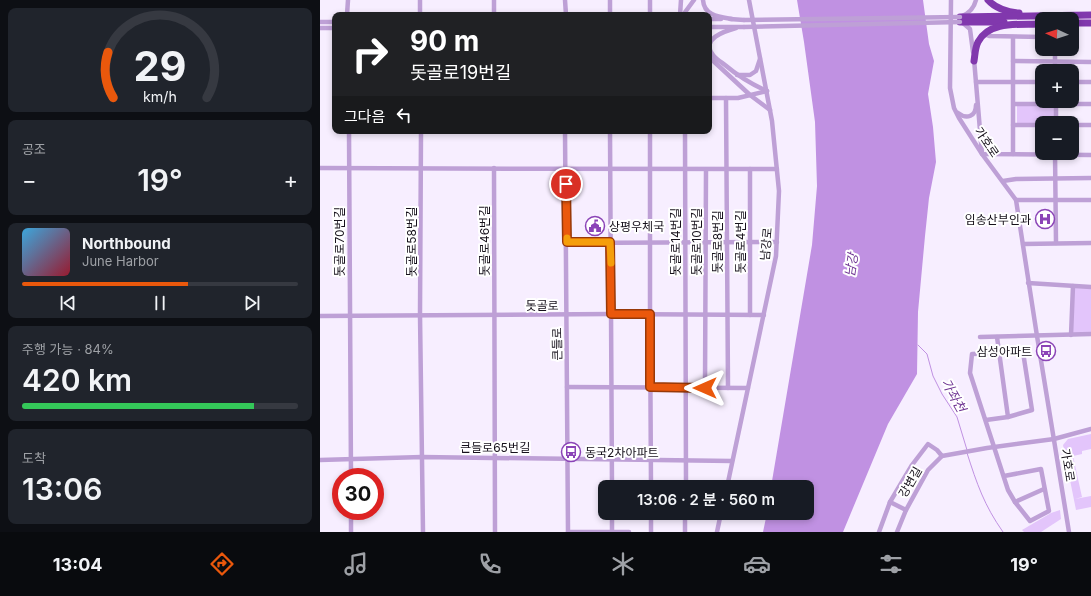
<!DOCTYPE html>
<html lang="ko">
<head>
<meta charset="utf-8">
<style>
	body { margin:0; font-family:Inter,"Noto Sans KR",sans-serif; background:#20242c; color:#f1f3f6; height:100vh; display:flex; flex-direction:column; font-size:15px; white-space:nowrap }
	* { box-sizing:border-box; margin:0 }
	p { font-size:13px; color:#9ea1a6 }
	.icon { flex:none; width:22px; height:22px; fill:none; stroke:currentColor; stroke-width:2; stroke-linecap:round; stroke-linejoin:round }
	.map { position:relative; flex:1; overflow:hidden }
	.side { display:flex; flex-direction:column; gap:8px; padding:8px; background:#0d0f14; width:320px }
	.side>* { flex:none }
	.top-card { position:absolute; left:12px; top:12px; width:380px; height:122px; border-radius:8px; box-shadow:0 2px 6px #0003; background:#202124; color:#fff; overflow:hidden }
	.needle { width:26px; rotate:273deg }
	.fabs { position:absolute; left:715px; top:12px; display:grid; gap:8px }
	.fabs a { display:grid; place-items:center; width:44px; height:44px; border-radius:8px; background:#171b24; box-shadow:0 2px 6px #0003; font-size:20px }
	.speed { position:absolute; left:12px; top:468px; display:flex; gap:8px; font-size:20px; font-weight:700; text-align:center }
	.speed>* { display:grid; place-content:center; width:52px; height:52px; border-radius:50%; background:#171b24; box-shadow:0 2px 6px #0003; line-height:1 }
	.speed .limit { border:6px solid #d22; background:#fff; color:#111 }
	.pin { position:absolute; display:grid; place-items:center; width:34px; height:34px; color:#fff; margin:-17px; border:2px solid #fff; border-radius:50%; box-shadow:0 1px 4px #0007 }
	.me { position:absolute; width:44px; margin:-22px; rotate:270deg; stroke-linejoin:round; filter:drop-shadow(0 0 3px #0008) }
	.turn { display:flex; align-items:center; gap:14px; height:84px; padding:0 12px; font-size:18px }
	.turn .icon { width:52px; height:52px; stroke-width:2.5 }
	.turn b { display:block; font-size:28px; line-height:34px }
	.then { display:flex; align-items:center; height:38px; padding:0 12px; background:#0003; gap:8px; font-size:15px }
	.big { font-size:30px; font-weight:600; line-height:1.1 }
	.side .tile { flex:1; display:flex; flex-direction:column; justify-content:center; gap:6px; min-width:0; padding:0 14px; border-radius:8px; background:#20242c }
	.side .dial { align-items:center; gap:0 }
	.dial svg { height:104px; overflow:visible; fill:none; stroke:#363941; stroke-width:7; stroke-linecap:round; text-anchor:middle }
	.dial text { fill:#f1f3f6; stroke:none }
	.song { display:flex; align-items:center; gap:12px }
	.cover { width:48px; height:48px; border-radius:6px; background:linear-gradient(135deg,hsl(200 70% 55%),hsl(350 70% 35%)) }
	.played { height:4px; border-radius:2px; background:linear-gradient(90deg,#ea580c 60%,#363941 60%) }
	.keys { display:flex; justify-content:space-around; direction:ltr }
	.heat { display:flex; justify-content:space-between; align-items:center; font-size:22px; direction:ltr }
	.charge { height:6px; border-radius:3px; background:linear-gradient(90deg,#34c759 84%,#363941 0) }
	.trip { position:absolute; left:278px; top:480px; width:216px; height:40px; border-radius:8px; background:#171b24; box-shadow:0 2px 6px #0003; font-weight:600; line-height:40px; text-align:center }
	.tab-bar { display:flex; height:64px; justify-content:space-around; align-items:center; background:#090b0e; color:#9ea1a6 }
	.tab-bar .icon { width:28px; height:28px }
	.tab-bar .on { color:#ea580c }
	.tab-bar b { font-size:18px; color:#f1f3f6 }
	main { display:flex; flex:1; min-height:0 }
	.map>svg:first-child { display:block }
	.green { fill:#e3c5fb }
	.water { fill:#c091e2 }
	.lines { fill:none; stroke-linecap:round; stroke-linejoin:round }
	.stream { stroke:#c091e2; stroke-width:1 }
	.minor { stroke:#bea0d6; stroke-width:4.5 }
	.highway { stroke:#8138ad; stroke-width:7 }
	.minor-bridge { stroke:#bea0d6; stroke-width:4.5 }
	.route-casing { stroke:#983908; stroke-width:10 }
	.route { stroke:#ea580c; stroke-width:7 }
	.slow { stroke:#f59e0b; stroke-width:7 }
	.labels { text-anchor:middle; dominant-baseline:central; stroke-width:4; stroke-linejoin:round; paint-order:stroke }
	.street-label { font-size:12px; fill:#16111b; stroke:#fff }
	.poi-label { font-size:12px; fill:#16111b; stroke:#fff; text-anchor:end }
	.water-label { font-size:13px; font-style:italic; fill:#703694; stroke:#fff }
</style>
</head>
<body>
<main>
<section class="side">
<div class="tile dial"><svg viewBox="0 0 100 80">
<path d="M14 69A42 42 0 1 1 86 69"/>
<path d="M14 69A42 42 0 0 1 10 34" stroke="#ea580c"/>
<text x="50" y="56" font-size="32" font-weight="700">29</text>
<text x="50" y="72" font-size="11">km/h</text>
</svg></div>
<div class="tile"><p>공조</p>
<div class="heat"><a>−</a><b class="big">19°</b><a>+</a></div>
</div>
<div class="tile">
<div class="song"><i class="cover"></i><div><b>Northbound</b><p>June Harbor</p></div></div>
<div class="played"></div>
<div class="keys"><svg class="icon" aria-label="previous" viewBox="0 0 24 24"><path d="M18 5L8 12l10 7zM5 5v14"/></svg><svg class="icon" aria-label="pause" viewBox="0 0 24 24"><path d="M8 5v14M16 5v14"/></svg><svg class="icon" aria-label="next" viewBox="0 0 24 24"><path d="M6 5l10 7-10 7zM19 5v14"/></svg></div>
</div>
<div class="tile"><p>주행 가능 · 84%</p><b class="big">420 km</b><div class="charge"></div></div>
<div class="tile"><p>도착</p><b class="big">13:06</b></div>
</section>
<div class="map">
<svg width="771" height="532" viewBox="0 0 771 532">
	<rect width="100%" height="100%" fill="#f7eeff"/>
	<g class="green">
		<rect x="697" y="106" width="37" height="17"/>
		<polygon points="753,287 771,288 771,333 752,334"/>
		<polygon points="771,434 771,449 762,451 762,454 753,456 762,497 755,499 771,496 771,507 756,510 743,445 748,439"/>
		<polygon points="740,510 741,519 721,532 704,532 702,530 731,513"/>
	</g>
	<polygon class="water" points="477,0 603,0 609,44 614,61 608,94 613,127 616,162 609,198 605,236 598,312 597,374 568,424 523,532 443,532 447,513 487,513 487,487 451,487 492,245 497,186 495,122 484,42"/>
	<g class="lines">
		<g class="stream">
			<polyline points="598,345 607,354 613,376 622,394 637,417 647,450"/>
			<path d="M647,453C657,484 664,505 683,532"/>
		</g>
		<g class="minor">
			<polyline points="100,0 100,15"/>
			<polyline points="245,0 246,15"/>
			<polyline points="290,0 290,15"/>
			<polyline points="330,0 330,15"/>
			<path d="M383,0C384,16 400,17 412,19"/>
			<polyline points="631,0 630,88 634,108 639,118 662,154 696,200 717,336 749,532"/>
			<polyline points="27,15 28,0"/>
			<polyline points="174,15 174,0"/>
			<polyline points="360,15 361,0"/>
			<polyline points="363,15 374,0"/>
			<path d="M642,16C650,13 654,8 656,0"/>
			<polyline points="389,19 401,19"/>
			<polyline points="410,19 424,20"/>
			<polyline points="0,22 15,22"/>
			<polyline points="643,23 650,29 653,52"/>
			<polyline points="389,27 424,27"/>
			<polyline points="0,28 15,28"/>
			<path d="M416,28C405,31 380,39 393,55C396,59 401,62 405,65C418,76 431,84 447,91"/>
			<polyline points="664,34 669,36 722,37"/>
			<polyline points="389,57 430,95 450,110"/>
			<polyline points="654,59 662,154 771,155"/>
			<polyline points="693,61 771,62"/>
			<polyline points="735,71 735,49"/>
			<polyline points="417,75 430,75 436,71 440,59"/>
			<polyline points="656,82 722,82"/>
			<polyline points="752,82 771,82"/>
			<polyline points="389,98 418,98 447,91"/>
			<polyline points="406,98 408,388"/>
			<polyline points="694,104 771,104"/>
			<path d="M638,113C647,120 656,116 656,105"/>
			<polyline points="736,123 736,101"/>
			<polyline points="693,125 722,125"/>
			<polyline points="752,125 771,125"/>
			<polyline points="29,131 31,477"/>
			<polyline points="101,131 100,315 103,532"/>
			<polyline points="245,131 248,532"/>
			<polyline points="290,131 292,487"/>
			<polyline points="330,131 330,314 331,487"/>
			<polyline points="365,131 366,487"/>
			<polyline points="735,153 736,243"/>
			<polyline points="693,154 693,37"/>
			<path d="M0,168C152,168 305,170 457,169"/>
			<polyline points="174,168 175,532"/>
			<polyline points="430,169 430,315"/>
			<polyline points="683,181 696,179 771,178"/>
			<polyline points="696,200 771,200"/>
			<polyline points="247,243 457,242"/>
			<polyline points="703,244 771,243"/>
			<polyline points="708,283 771,287"/>
			<polyline points="0,316 291,314 444,315"/>
			<polyline points="751,335 753,286"/>
			<polyline points="660,337 771,334"/>
			<polyline points="677,337 688,417"/>
			<polyline points="247,387 428,388"/>
			<polyline points="385,388 386,170"/>
			<polyline points="666,420 688,417 712,410 703,352 652,354 650,373 688,490 695,502 710,521 729,511 721,469 684,476"/>
			<polyline points="0,460 102,457 412,461"/>
			<polyline points="407,487 456,256 459,191 452,121 429,0"/>
			<polyline points="570,502 586,510"/>
			<polyline points="695,502 724,489"/>
			<polyline points="31,511 31,532"/>
			<polyline points="248,532 309,532"/>
			<polyline points="292,532 292,513"/>
			<polyline points="331,532 331,513"/>
			<polyline points="365,532 365,513"/>
			<polyline points="397,532 401,513"/>
			<polyline points="559,532 570,502 592,465 608,444 617,450 622,456"/>
			<polyline points="577,532 586,510 608,470 622,456 667,448 734,439 771,429"/>
		</g>
		<g class="highway">
			<path d="M668,0C676,9 688,12 699,13"/>
			<polyline points="640,17 771,15"/>
			<polyline points="640,22 684,22"/>
			<polyline points="752,23 771,23"/>
			<path d="M654,61C655,55 655,48 658,42C669,20 701,25 722,24"/>
		</g>
		<g class="minor-bridge">
			<polyline points="424,20 640,17"/>
			<polyline points="424,27 640,22"/>
		</g>
	</g>
	<g class="lines">
		<defs>
			<polyline id="route" points="246,184 247,242 290,242 291,314 330,314 330,387 385,388"/>
		</defs>
		<use href="#route" class="route-casing"/>
		<use href="#route" class="route"/>
		<polyline class="slow" points="247,238 247,242 290,242 291,263"/>
	</g>
	<defs>
		<symbol id="hospital-ring" viewBox="-11 -11 22 22"><circle r="9.5" fill="#fff" stroke="#8b44b7" stroke-width="1.5"/><path d="M-5-5h3v3.5h4V-5h3V5h-3V1.5h-4V5h-3Z" fill="#8b44b7"/></symbol>
		<symbol id="civic-ring" viewBox="-11 -11 22 22"><circle r="9.5" fill="#fff" stroke="#8b44b7" stroke-width="1.5"/><path d="M-.6-6.5H3V-4.5H.6V-3L4-1V1h2V6H-6V1h2V-1L-.6-3ZM-1.2 2.5V6h2.4V2.5Z" fill="#8b44b7"/></symbol>
		<symbol id="bus-ring" viewBox="-11 -11 22 22"><circle r="9.5" fill="#fff" stroke="#8b44b7" stroke-width="1.5"/><path d="M-5-6H5V4H4V6H2V4H-2V6H-4V4H-5ZM-3.5-4V0h7V-4ZM-3.5 1.2v1.5H-2V1.2ZM2 1.2v1.5H3.5V1.2Z" fill="#8b44b7"/></symbol>
	</defs>
	<g fill-rule="evenodd">
		<use href="#hospital-ring" x="714" y="208" width="22" height="22"/>
		<use href="#civic-ring" x="264" y="215" width="22" height="22"/>
		<use href="#bus-ring" x="715" y="340" width="22" height="22"/>
		<use href="#bus-ring" x="240" y="441" width="22" height="22"/>
	</g>
	<g class="labels">
		<g class="street-label">
			<text transform="translate(667 142) rotate(56)">가호로</text>
			<text transform="translate(164 241) rotate(-90)">돗골로46번길</text>
			<text transform="translate(19 242) rotate(-90)">돗골로70번길</text>
			<text transform="translate(91 242) rotate(-90)">돗골로58번길</text>
			<text transform="translate(355 242) rotate(-90)">돗골로14번길</text>
			<text transform="translate(376 242) rotate(-90)">돗골로10번길</text>
			<text transform="translate(397 242) rotate(-90)">돗골로8번길</text>
			<text transform="translate(420 242) rotate(-90)">돗골로4번길</text>
			<text transform="translate(446 244) rotate(-85)">남강로</text>
			<text x="222" y="305">돗골로</text>
			<text transform="translate(237 344) rotate(-91)">큰들로</text>
			<text x="175" y="447">큰들로65번길</text>
			<text transform="translate(748 465) rotate(81)">가호로</text>
			<text transform="translate(590 482) rotate(-60)">강변길</text>
		</g>
		<g class="poi-label">
			<text x="711" y="219">임송산부인과</text>
			<text x="289" y="226" text-anchor="start">상평우체국</text>
			<text x="712" y="351">삼성아파트</text>
			<text x="265" y="452" text-anchor="start">동국2차아파트</text>
		</g>
		<g class="water-label">
			<text transform="translate(531 265) rotate(-81)">남강</text>
			<text transform="translate(634 395) rotate(61)">가좌천</text>
		</g>
	</g>
</svg>
<div class="fabs">
<a><svg class="needle" viewBox="-14 -14 28 28"><path d="M0-13l5 13h-10z" fill="#e53935"/><path d="M0 13l5-13h-10z" fill="#9ea1a6"/></svg></a>
<a>+</a>
<a>−</a>
</div>
<div class="speed"><div class="limit">30</div></div>
<div class="pin" style="left:246px;top:184px;background:#d93025"><svg class="icon" aria-label="arrive" viewBox="0 0 24 24"><path d="M6 21V4h12l-3 4 3 4H6"/></svg></div>
<svg class="me" style="left:385px;top:388px" viewBox="-20 -20 40 40"><path d="M0-17L14 15 0 8-14 15z" fill="#ea580c" stroke="#fff" stroke-width="4"/></svg>
<div class="trip">13:06 · 2 분 · 560 m</div>
<div class="top-card">
<div class="turn"><svg class="icon" aria-label="right" viewBox="0 0 24 24"><path d="M7 20v-9h11M14 6l5 5-5 5"/></svg><div><b>90 m</b>돗골로19번길</div></div>
<div class="then">그다음<svg class="icon" aria-label="left" viewBox="0 0 24 24"><path d="M17 20v-9H6M10 6l-5 5 5 5"/></svg></div>
</div>
</div>
</main>
<nav class="tab-bar">
<b>13:04</b>
<svg class="icon on" aria-label="directions" viewBox="0 0 24 24"><path d="M12 3l9 9-9 9-9-9zM9 14v-3h6M13 9l2 2-2 2"/></svg>
<svg class="icon" aria-label="music" viewBox="0 0 24 24"><path d="M9 18V5l10-2v13"/><circle cx="6" cy="18" r="3"/><circle cx="16" cy="16" r="3"/></svg>
<svg class="icon" aria-label="phone" viewBox="0 0 24 24"><path d="M5 4h4l2 5-3 2q2 4 5 5l2-3 5 2v4C11 20 4 13 5 4z"/></svg>
<svg class="icon" aria-label="climate" viewBox="0 0 24 24"><path d="M12 3v18M4 7l16 10M4 17L20 7"/></svg>
<svg class="icon" aria-label="car" viewBox="0 0 24 24"><path d="M5 17H2v-5l4-1 3-4h7l3 4 3 1v5h-3M9 17h6M6 11h13"/><circle cx="7" cy="17" r="2"/><circle cx="17" cy="17" r="2"/></svg>
<svg class="icon" aria-label="filters" viewBox="0 0 24 24"><path d="M4 7h16M4 17h16"/><circle cx="9" cy="7" r="2"/><circle cx="15" cy="17" r="2"/></svg>
<b>19°</b>
</nav>
</body>
</html>
